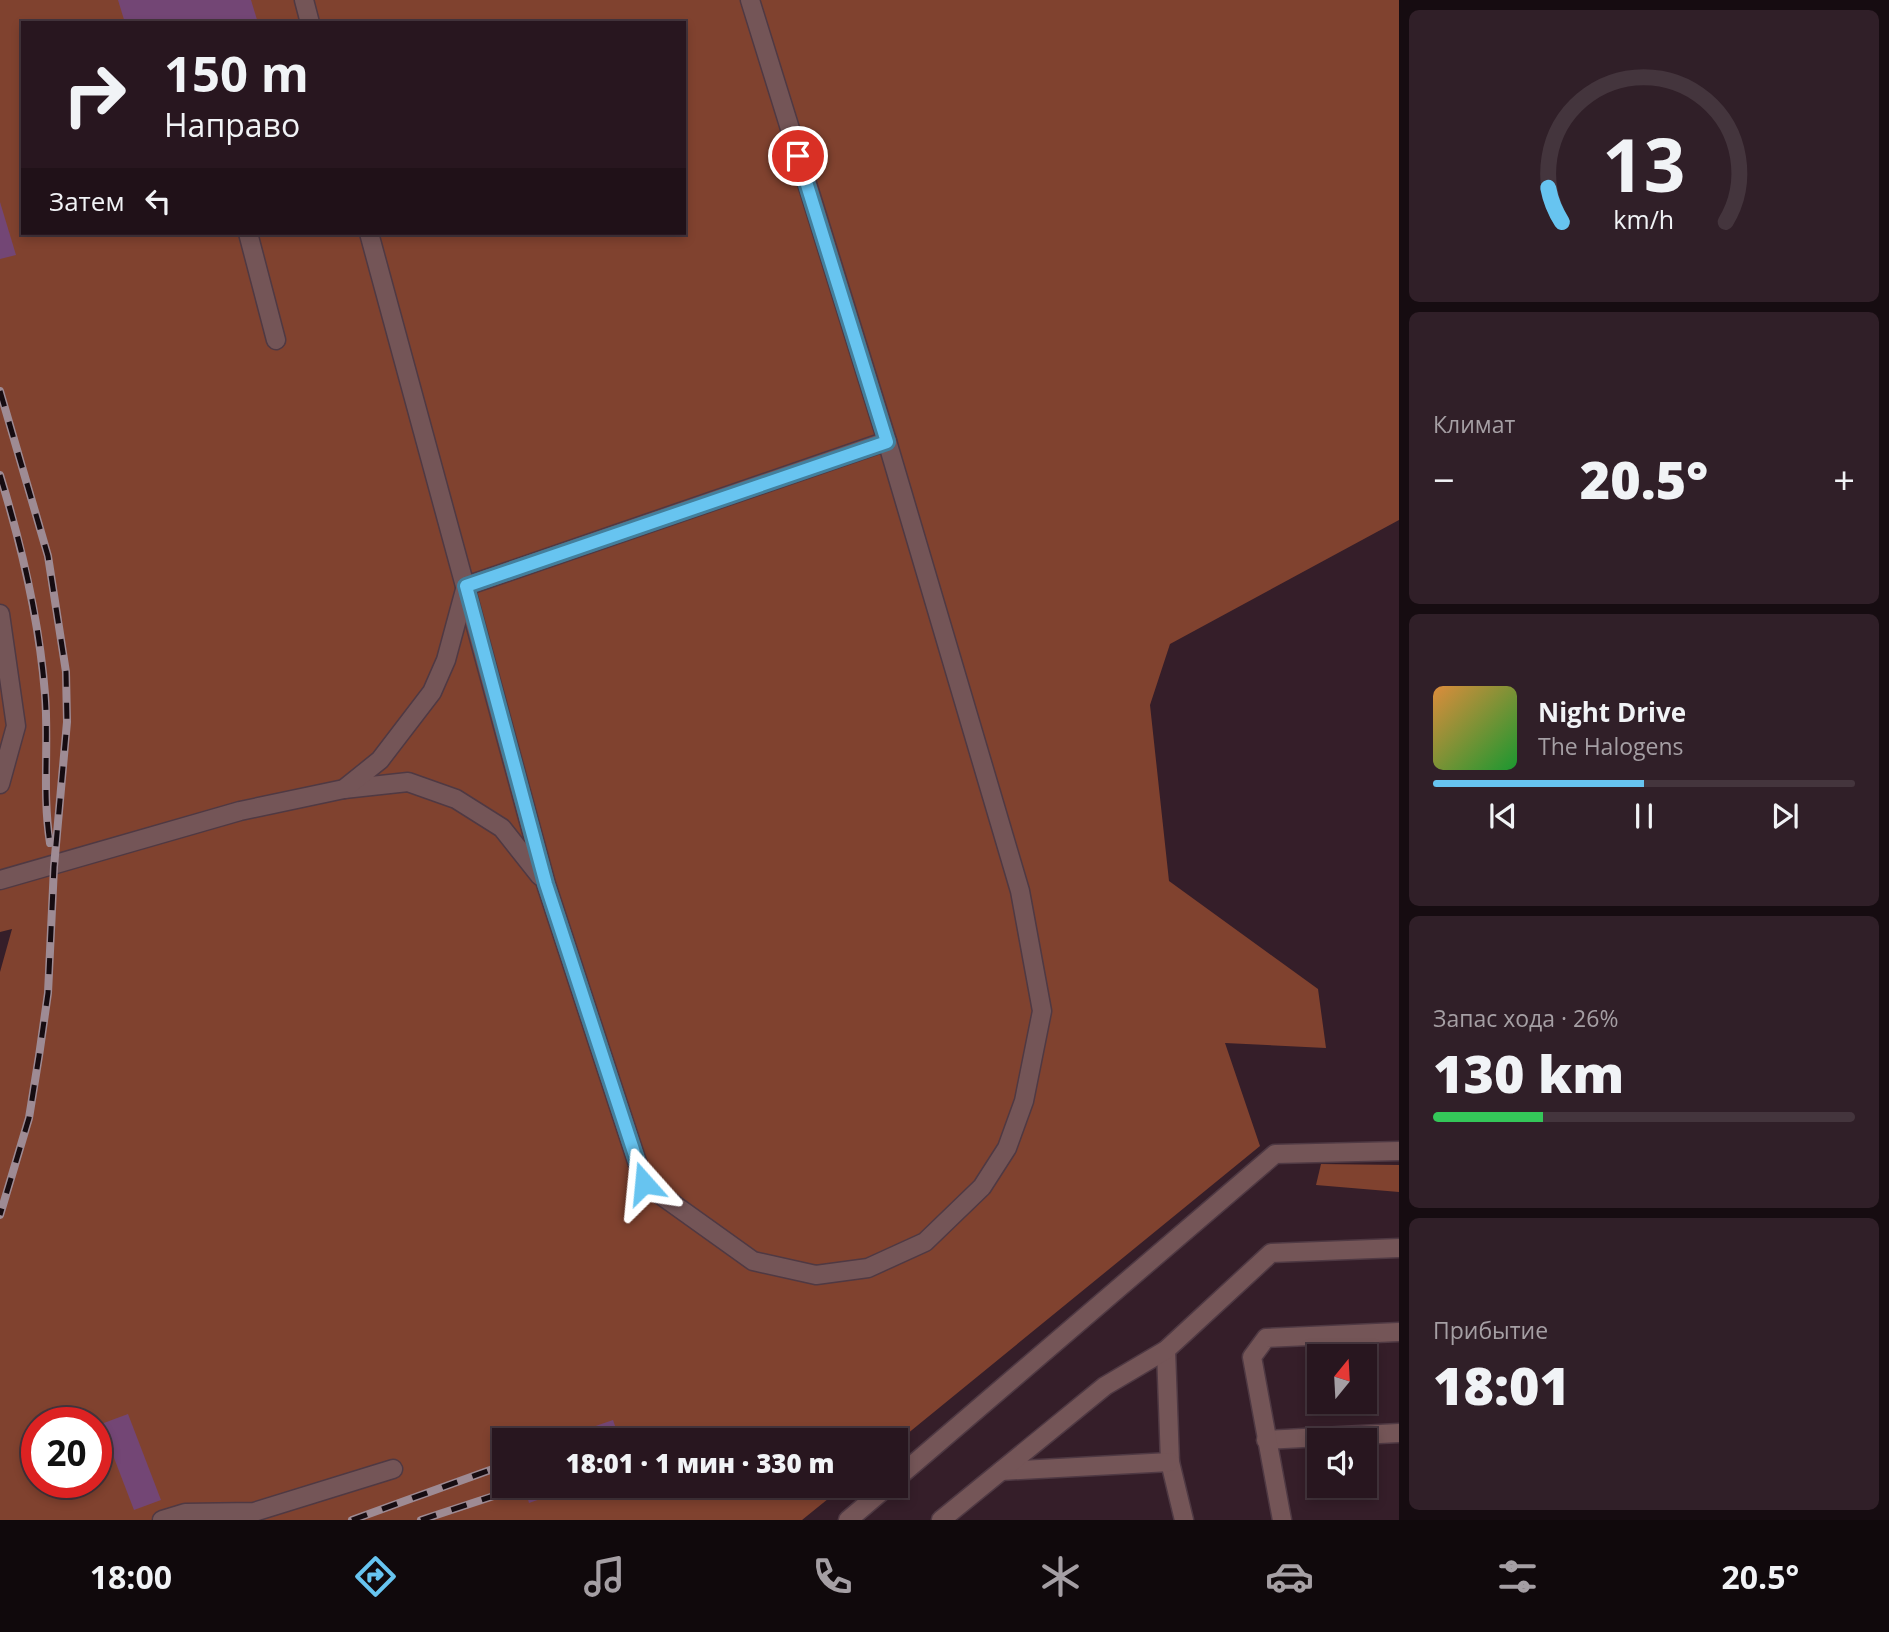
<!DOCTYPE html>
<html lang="ru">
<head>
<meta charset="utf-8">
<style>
	body { margin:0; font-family:"Open Sans",sans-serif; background:#301f28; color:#f1f3f6; height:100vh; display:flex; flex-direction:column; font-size:26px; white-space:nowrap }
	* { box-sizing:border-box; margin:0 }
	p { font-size:23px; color:#a59fa4 }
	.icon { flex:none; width:38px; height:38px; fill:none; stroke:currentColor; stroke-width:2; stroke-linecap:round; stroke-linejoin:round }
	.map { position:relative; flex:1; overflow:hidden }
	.details { display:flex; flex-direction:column; gap:10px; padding:10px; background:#160c11; width:490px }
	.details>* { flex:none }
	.hud { position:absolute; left:21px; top:21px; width:665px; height:214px; border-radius:0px; box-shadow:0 4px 10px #0003,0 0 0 2px #44353d; background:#28161f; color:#f1f3f6; overflow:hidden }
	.needle { width:46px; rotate:18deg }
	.controls { position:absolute; left:1307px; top:1344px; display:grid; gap:14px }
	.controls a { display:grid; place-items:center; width:70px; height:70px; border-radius:0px; background:#28161f; box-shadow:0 4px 10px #0003,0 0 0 2px #44353d; font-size:35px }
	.speed { position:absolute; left:21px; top:1407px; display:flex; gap:14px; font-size:35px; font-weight:700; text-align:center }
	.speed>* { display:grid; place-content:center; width:91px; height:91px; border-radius:50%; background:#28161f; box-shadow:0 4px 10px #0003,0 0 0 2px #44353d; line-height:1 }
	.speed .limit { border:10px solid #d22; background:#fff; color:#111 }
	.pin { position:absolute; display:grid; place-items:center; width:60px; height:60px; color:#fff; margin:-30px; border:4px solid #fff; border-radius:50%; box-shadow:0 2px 7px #0007 }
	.me { position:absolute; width:77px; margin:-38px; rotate:342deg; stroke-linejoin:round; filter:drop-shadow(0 0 5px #0008) }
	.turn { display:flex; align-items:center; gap:24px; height:147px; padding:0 28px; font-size:32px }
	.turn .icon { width:91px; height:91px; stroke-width:2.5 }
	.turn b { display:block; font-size:49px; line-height:60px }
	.then { display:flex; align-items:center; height:66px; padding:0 28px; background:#0003; gap:14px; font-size:26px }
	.big { font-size:52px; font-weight:800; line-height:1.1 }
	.details .widget { flex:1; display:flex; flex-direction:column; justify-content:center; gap:10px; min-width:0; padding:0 24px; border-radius:10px; background:#301f28 }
	.details .dial { align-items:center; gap:0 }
	.dial svg { height:182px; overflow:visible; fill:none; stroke:#44353d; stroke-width:7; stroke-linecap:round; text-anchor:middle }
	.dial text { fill:#f1f3f6; stroke:none }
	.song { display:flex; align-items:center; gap:21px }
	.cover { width:84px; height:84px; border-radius:10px; background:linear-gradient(135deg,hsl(30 70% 55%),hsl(130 70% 35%)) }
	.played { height:7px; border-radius:4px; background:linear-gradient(90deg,#67c4f0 50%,#44353d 50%) }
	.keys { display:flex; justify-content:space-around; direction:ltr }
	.heat { display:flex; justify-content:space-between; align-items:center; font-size:38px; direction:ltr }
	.charge { height:10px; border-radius:5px; background:linear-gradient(90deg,#34c759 26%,#44353d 0) }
	.trip { position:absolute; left:492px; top:1428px; width:416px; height:70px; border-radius:0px; background:#28161f; box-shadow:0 4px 10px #0003,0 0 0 2px #44353d; font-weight:800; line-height:70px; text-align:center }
	.menu { display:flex; height:112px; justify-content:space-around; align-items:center; background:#10090c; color:#a59fa4 }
	.menu .icon { width:49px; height:49px }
	.menu .active { color:#67c4f0 }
	.menu b { font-size:32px; color:#f1f3f6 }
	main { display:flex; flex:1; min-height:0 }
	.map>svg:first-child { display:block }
	.forest { fill:#80422f; fill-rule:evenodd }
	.building { fill:#734675 }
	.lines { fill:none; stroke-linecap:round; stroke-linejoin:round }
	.minor-casing { stroke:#4f3943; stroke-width:21 }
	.minor { stroke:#745557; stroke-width:18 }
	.rail-casing { stroke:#9e8b94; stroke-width:8 }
	.rail { stroke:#160c11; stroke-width:5; stroke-dasharray:16; stroke-linecap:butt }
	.route-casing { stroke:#437f9c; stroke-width:18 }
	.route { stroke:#67c4f0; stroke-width:12 }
</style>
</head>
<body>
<main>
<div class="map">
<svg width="1399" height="1520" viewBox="0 0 1399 1520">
	<rect width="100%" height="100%" fill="#351e29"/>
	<g class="forest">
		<path d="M0,0H1399V520L1170,644L1150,705L1169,881L1318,989L1326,1048L1225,1043L1260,1146L896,1443V1440H504V1486H844L802,1520H0V972L12,929L0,932ZM23,23H684V233H23ZM37,1423H96V1482H37Z"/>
		<polygon points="1321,1164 1399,1165 1399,1192 1316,1185"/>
	</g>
	<g class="building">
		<polygon points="118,0 251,0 258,23 125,23"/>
		<polygon points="0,202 16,255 0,259"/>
		<polygon points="128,1414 161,1500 134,1510 101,1424"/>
		<polygon points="613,1420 620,1440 555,1440"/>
		<polygon points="524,1486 577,1486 529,1503"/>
	</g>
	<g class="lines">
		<defs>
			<g id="minor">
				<polyline points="304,0 310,23"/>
				<polyline points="248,233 276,340"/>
				<polyline points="369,233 546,884 644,1183 753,1261 816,1275 868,1268 925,1242 982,1187 1007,1148 1024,1101 1042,1011 1020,891 887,441 750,0"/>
				<polyline points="0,614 16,726 0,784"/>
				<polyline points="344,789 408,782 456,799 502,828 540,876"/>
				<polyline points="0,880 240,811 344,789 380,760 432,692 446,660 466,586 887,441"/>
				<polyline points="1166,1350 1170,1462 1184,1520"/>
				<polyline points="1266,1440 1399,1433"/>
				<polyline points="1001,1471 1170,1462"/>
				<polyline points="896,1479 1275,1154 1399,1151"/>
				<polyline points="162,1520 185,1513 254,1512 393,1469"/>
				<polyline points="848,1520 888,1486"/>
				<polyline points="941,1520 1105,1386 1166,1350 1271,1253 1399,1248"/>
				<polyline points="1282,1520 1252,1357 1266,1338 1399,1332"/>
			</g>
		</defs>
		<use href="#minor" class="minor-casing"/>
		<use href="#minor" class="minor"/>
		<defs>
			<g id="rail">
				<polyline points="0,391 48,556 66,672 67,722 54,867 48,993 39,1056 29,1118 0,1215"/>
				<path d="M0,475C22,547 39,618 45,694C49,744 42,793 50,843"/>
				<polyline points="352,1520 504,1465"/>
				<polyline points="421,1520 524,1486"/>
			</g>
		</defs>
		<use href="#rail" class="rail-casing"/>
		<use href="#rail" class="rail"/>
	</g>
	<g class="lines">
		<defs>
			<polyline id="route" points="644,1183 546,884 466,586 887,442 798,156"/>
		</defs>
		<use href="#route" class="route-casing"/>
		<use href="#route" class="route"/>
	</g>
</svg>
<div class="controls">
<a><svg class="needle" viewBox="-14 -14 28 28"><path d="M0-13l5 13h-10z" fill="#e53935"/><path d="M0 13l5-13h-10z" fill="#a59fa4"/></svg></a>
<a><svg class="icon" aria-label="sound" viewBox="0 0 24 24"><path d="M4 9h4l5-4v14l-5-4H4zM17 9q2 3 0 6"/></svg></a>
</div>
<div class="speed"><div class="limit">20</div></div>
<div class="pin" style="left:798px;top:156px;background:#d93025"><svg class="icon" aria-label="arrive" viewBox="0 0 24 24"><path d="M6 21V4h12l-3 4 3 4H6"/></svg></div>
<svg class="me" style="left:644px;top:1183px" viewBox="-20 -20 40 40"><path d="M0-17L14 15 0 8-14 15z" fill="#67c4f0" stroke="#fff" stroke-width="4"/></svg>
<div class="trip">18:01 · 1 мин · 330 m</div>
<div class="hud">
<div class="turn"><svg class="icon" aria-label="right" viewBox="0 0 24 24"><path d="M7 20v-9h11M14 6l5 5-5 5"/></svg><div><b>150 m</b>Направо</div></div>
<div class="then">Затем<svg class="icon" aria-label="left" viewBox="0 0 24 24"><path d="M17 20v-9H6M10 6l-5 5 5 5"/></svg></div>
</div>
</div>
<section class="details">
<div class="widget dial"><svg viewBox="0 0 100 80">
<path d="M14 69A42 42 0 1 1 86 69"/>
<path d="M14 69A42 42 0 0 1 8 54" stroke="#67c4f0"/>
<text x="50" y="56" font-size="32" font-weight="700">13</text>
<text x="50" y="72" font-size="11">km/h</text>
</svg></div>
<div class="widget"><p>Климат</p>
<div class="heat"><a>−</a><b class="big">20.5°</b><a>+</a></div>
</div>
<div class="widget">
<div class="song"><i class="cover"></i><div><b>Night Drive</b><p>The Halogens</p></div></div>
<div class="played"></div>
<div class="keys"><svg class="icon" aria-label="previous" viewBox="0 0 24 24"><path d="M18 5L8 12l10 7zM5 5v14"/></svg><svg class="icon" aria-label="pause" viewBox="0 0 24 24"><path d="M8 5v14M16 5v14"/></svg><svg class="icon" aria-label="next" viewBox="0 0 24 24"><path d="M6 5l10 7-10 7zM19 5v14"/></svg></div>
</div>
<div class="widget"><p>Запас хода · 26%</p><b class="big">130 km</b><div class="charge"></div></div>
<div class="widget"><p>Прибытие</p><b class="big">18:01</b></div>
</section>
</main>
<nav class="menu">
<b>18:00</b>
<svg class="icon active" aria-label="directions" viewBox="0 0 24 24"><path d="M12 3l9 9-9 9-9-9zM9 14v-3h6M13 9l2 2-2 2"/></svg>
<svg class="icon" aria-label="music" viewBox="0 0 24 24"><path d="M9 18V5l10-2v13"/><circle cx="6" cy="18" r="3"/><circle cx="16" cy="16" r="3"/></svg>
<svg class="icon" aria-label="phone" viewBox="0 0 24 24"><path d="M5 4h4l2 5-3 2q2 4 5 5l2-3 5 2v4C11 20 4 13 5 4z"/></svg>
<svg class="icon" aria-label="climate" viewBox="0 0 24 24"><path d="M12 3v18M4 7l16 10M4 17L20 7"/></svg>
<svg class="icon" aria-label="car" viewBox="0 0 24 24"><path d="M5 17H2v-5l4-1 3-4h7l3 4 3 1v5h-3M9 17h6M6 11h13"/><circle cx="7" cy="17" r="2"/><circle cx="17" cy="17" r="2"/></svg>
<svg class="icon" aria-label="filters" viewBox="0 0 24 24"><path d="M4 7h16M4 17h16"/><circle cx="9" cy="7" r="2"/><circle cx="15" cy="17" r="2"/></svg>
<b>20.5°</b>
</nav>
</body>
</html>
